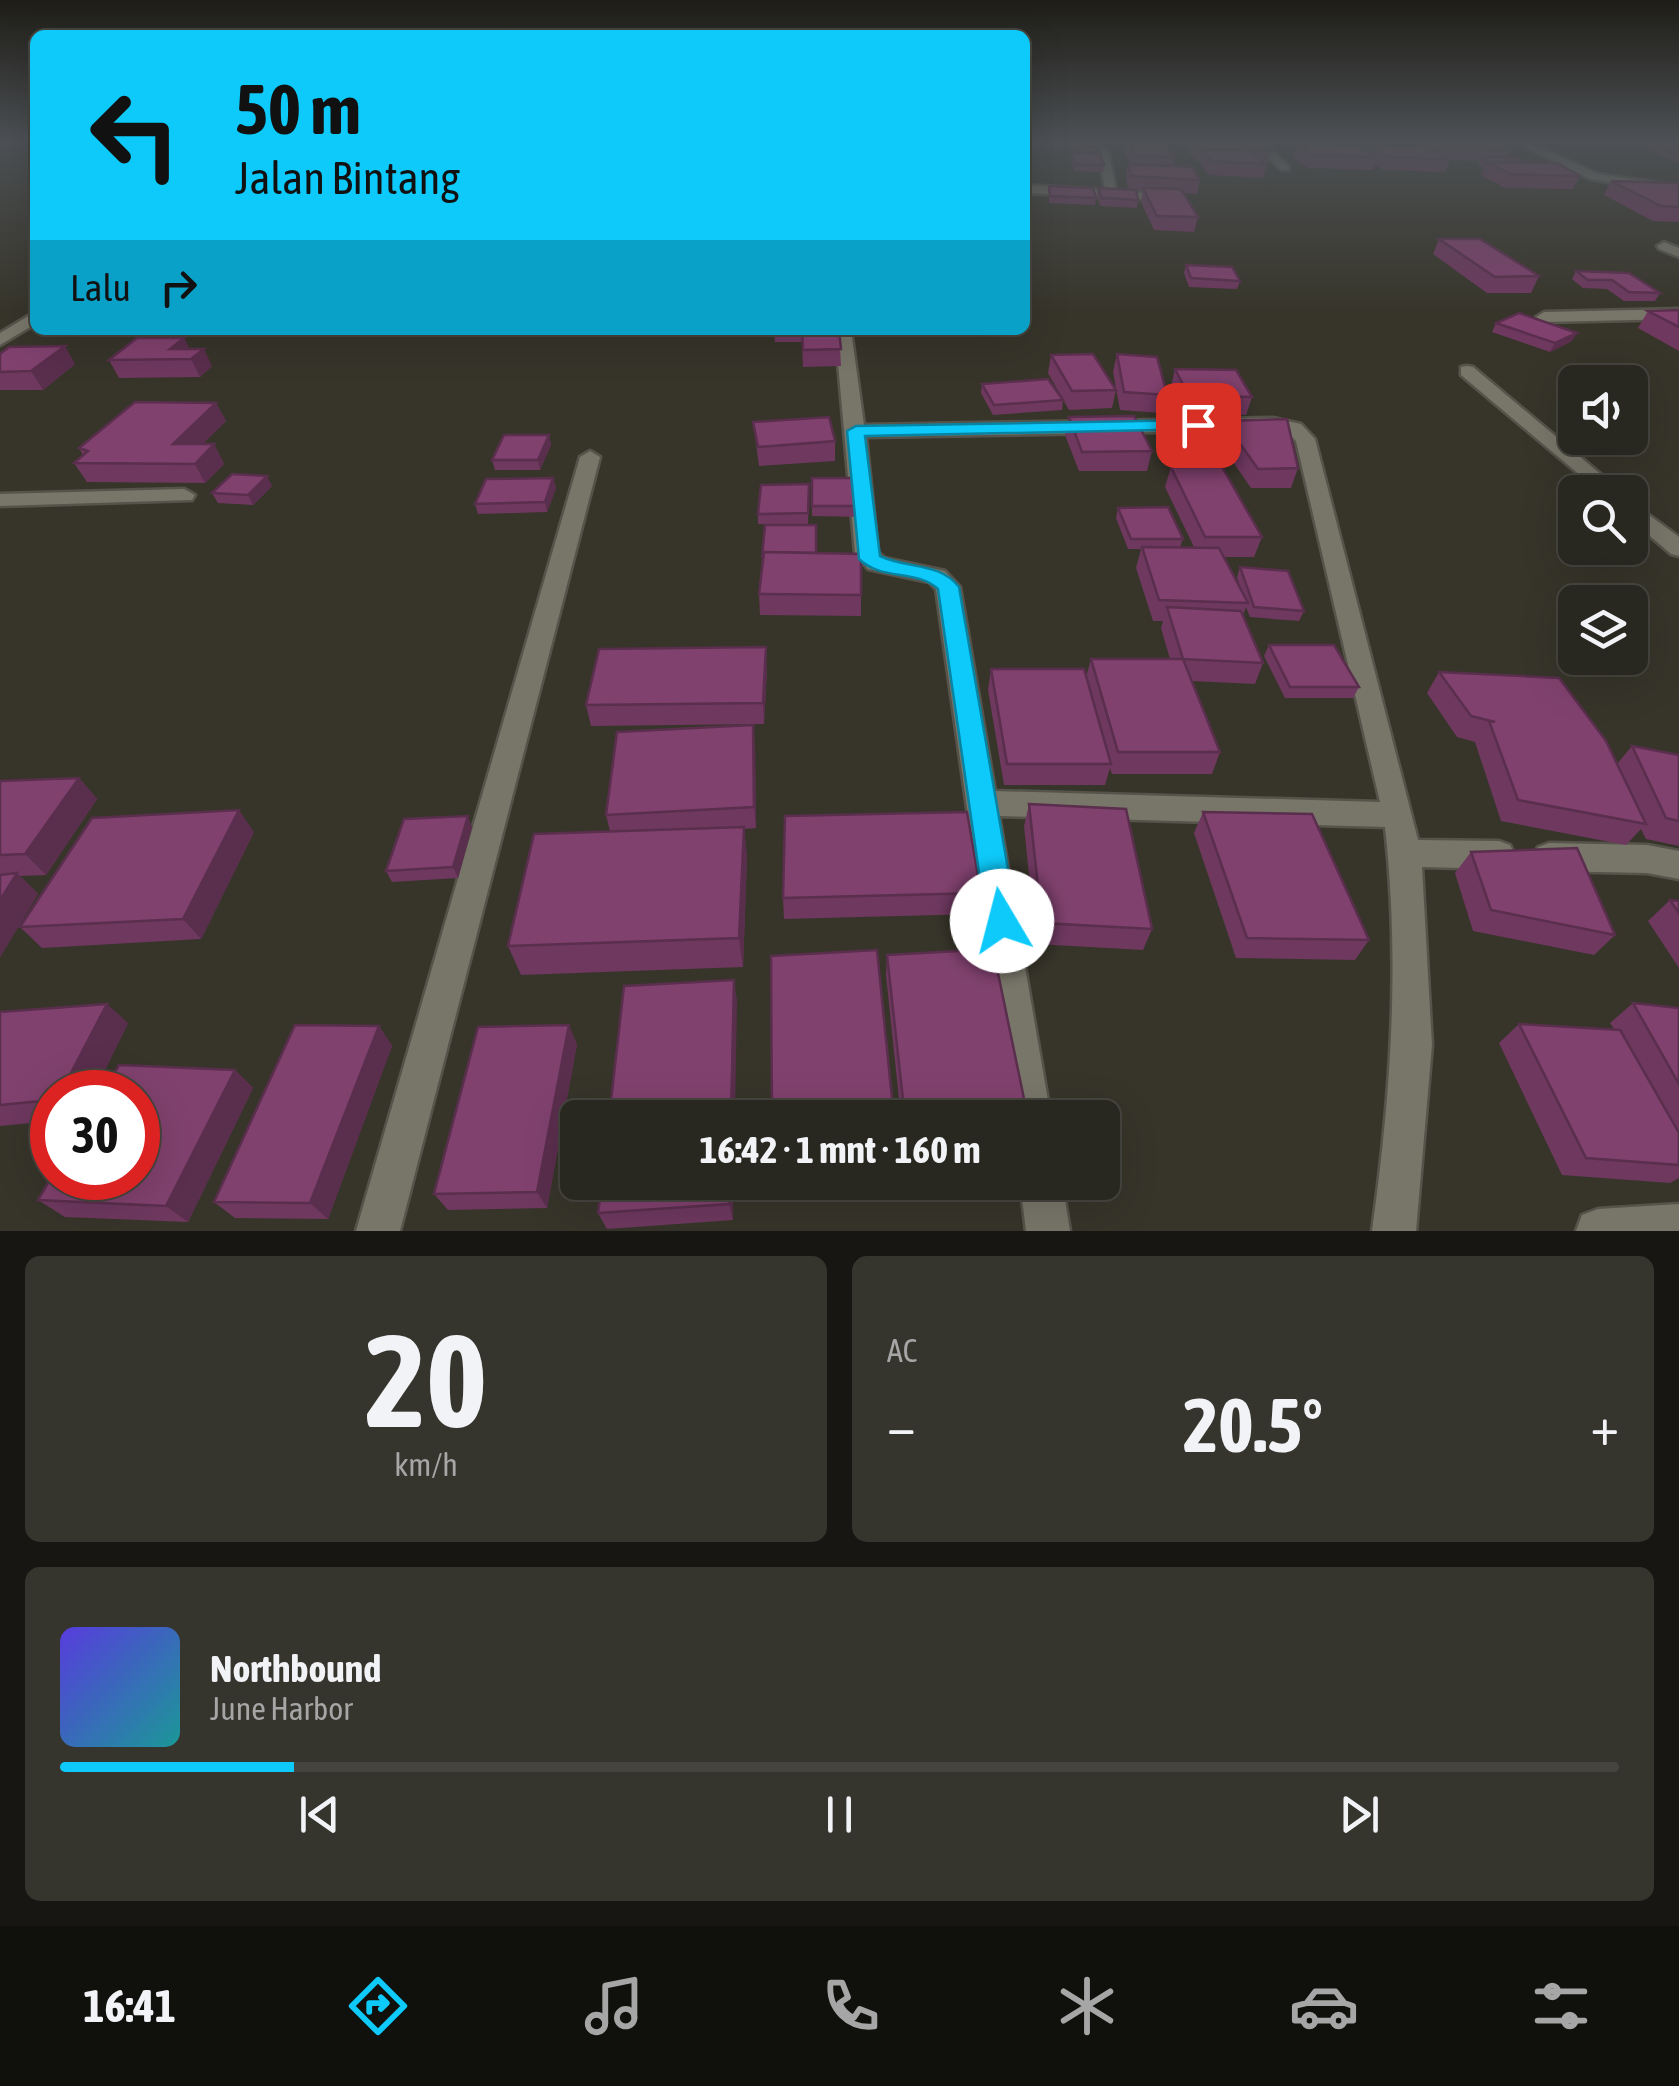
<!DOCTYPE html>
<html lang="id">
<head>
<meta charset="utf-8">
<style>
	body { margin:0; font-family:"Asap Condensed",sans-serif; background:#35342d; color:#f1f3f6; height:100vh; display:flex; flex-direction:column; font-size:38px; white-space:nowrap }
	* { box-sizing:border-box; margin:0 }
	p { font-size:32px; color:#a5a6a5 }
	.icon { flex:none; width:55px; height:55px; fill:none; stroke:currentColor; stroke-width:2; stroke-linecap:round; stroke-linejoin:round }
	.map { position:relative; height:1231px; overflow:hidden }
	.drawer { display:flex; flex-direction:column; gap:25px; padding:25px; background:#171612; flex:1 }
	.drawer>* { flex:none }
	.top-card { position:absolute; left:30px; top:30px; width:1000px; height:305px; border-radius:15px; box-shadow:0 10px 40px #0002,0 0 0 2px #45443e; background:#0dcafa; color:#111; overflow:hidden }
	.fabs { position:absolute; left:1558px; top:365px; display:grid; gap:20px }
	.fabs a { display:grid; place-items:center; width:90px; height:90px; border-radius:15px; background:#292820; box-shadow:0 10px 40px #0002,0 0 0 2px #45443e; font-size:50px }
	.speed { position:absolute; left:30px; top:1070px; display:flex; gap:20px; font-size:50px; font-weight:700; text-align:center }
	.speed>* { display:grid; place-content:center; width:130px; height:130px; border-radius:50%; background:#292820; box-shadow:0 10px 40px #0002,0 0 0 2px #45443e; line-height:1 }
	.speed .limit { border:15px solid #d22; background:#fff; color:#111 }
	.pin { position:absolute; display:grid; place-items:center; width:85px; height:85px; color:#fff; margin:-42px; border-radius:20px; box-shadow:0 5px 15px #0006 }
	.me { position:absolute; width:110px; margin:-55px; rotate:352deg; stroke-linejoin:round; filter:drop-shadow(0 0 8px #0008) }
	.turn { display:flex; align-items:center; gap:35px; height:210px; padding:0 40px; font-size:45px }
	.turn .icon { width:130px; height:130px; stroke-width:2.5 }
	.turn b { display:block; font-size:70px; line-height:85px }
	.then { display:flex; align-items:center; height:95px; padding:0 40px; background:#0003; gap:20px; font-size:38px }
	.big { font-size:75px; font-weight:700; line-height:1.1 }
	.drawer .tile { flex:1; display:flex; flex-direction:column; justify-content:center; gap:15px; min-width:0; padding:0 35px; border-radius:15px; background:#35342d }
	.drawer .dial { align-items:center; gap:0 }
	.dial b { font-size:130px; line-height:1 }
	.song { display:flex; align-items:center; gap:30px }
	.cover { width:120px; height:120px; border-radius:15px; background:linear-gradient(135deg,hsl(250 70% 55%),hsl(180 70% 35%)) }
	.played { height:10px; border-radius:5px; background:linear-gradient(90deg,#0dcafa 15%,#45443e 15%) }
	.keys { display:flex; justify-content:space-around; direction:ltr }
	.heat { display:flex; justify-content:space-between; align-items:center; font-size:55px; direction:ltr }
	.drawer .tiles { flex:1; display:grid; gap:25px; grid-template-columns:1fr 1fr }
	.tile:last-child { grid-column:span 2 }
	.trip { position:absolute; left:560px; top:1100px; width:560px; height:100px; border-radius:15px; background:#292820; box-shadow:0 10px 40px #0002,0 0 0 2px #45443e; font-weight:700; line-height:100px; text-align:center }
	.tabs { display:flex; height:160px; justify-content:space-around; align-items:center; background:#10100d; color:#a5a6a5 }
	.tabs .icon { width:70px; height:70px }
	.tabs .current { color:#0dcafa }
	.tabs b { font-size:45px; color:#f1f3f6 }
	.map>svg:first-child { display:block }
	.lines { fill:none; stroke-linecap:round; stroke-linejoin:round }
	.minor-casing { stroke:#55534a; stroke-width:5 }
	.minor { fill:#787669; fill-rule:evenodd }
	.wall { fill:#6e385f }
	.shaded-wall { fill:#5a2e4d }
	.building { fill:#80416e; stroke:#5a2e4d; stroke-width:2.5 }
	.route { fill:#0dcafa; stroke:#0883a2; stroke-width:2.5 }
</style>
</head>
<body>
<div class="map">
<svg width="1679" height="1231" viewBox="0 0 1679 1231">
	<rect width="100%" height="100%" fill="#37352a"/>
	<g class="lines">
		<defs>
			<g id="minor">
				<polygon points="1086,140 1097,140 1109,154 1116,190 1181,197 1175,201 1025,193 1025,185 1105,190 1099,155"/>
				<polygon points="1250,140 1261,140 1289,166 1289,170 1281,170"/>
				<polygon points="1511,140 1524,140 1598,174 1679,186 1679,194 1590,179"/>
				<polygon points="1664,242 1679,248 1679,257 1659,249 1657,246"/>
				<polygon points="1679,309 1679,319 1544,322 1536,317 1544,312"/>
				<polygon points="35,312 35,324 0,345 0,333"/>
				<path d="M835,330H851L864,425L1273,418L1301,424L1315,439L1418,840L1499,841L1510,845L1515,855L1510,865L1499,869L1422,867L1432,1045L1416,1231H1372C1391,1095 1400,964 1385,827L999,816L1051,1118H1011L936,589L929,582L868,569L855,553ZM1273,430L1288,433L1296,441L1380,802L995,791L960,587L945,571L884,558L878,552L866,437Z"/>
				<polygon points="1467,366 1473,367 1622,492 1600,492 1461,375 1461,367"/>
				<polygon points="590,451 600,457 400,1231 356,1231 580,457"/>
				<polygon points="184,489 195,495 192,500 0,506 0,494"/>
				<polygon points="1630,501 1679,537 1679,556 1671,554 1630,519"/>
				<polygon points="1549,843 1647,845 1679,851 1679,879 1647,873 1549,871 1538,867 1533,857 1538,847"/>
				<polygon points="1020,1182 1062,1182 1070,1231 1026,1231"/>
				<polygon points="1679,1204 1679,1231 1576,1231 1582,1215 1598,1209"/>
			</g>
		</defs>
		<use href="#minor" class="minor-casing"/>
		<use href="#minor" class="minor"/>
	</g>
	<g class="wall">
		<polygon points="1025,140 1071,140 1069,150 1025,149"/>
		<polygon points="1117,140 1163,140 1175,157 1173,166 1200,180 1197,194 1184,193 1198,217 1194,232 1154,230 1141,202 1143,191 1136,190 1138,200 1137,208 1100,206 1097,195 1098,188 1128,190 1126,177 1128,164 1130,164 1123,149 1124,141"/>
		<polygon points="1189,140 1360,140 1358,146 1369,152 1371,145 1416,147 1418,140 1496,140 1511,148 1507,158 1580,176 1573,189 1505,188 1481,175 1484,168 1478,164 1479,161 1450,160 1445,172 1383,170 1375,164 1373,170 1309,168 1293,158 1296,148 1291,143 1263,143 1271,151 1263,178 1209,175 1200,163 1201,161 1197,161 1187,150"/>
		<polygon points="1364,140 1404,140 1403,143 1368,143"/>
		<polygon points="1651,142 1679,143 1679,163 1647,149"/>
		<polygon points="1072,145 1100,152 1104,165 1103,172 1074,171 1071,160"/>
		<polygon points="1611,181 1679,183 1679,222 1653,221 1604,195"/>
		<polygon points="1049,186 1096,198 1095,205 1049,203"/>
		<polygon points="1439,239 1539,276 1531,293 1487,293 1433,254"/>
		<polygon points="1186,265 1240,281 1237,289 1189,287 1184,273"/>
		<polygon points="1576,271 1660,293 1655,301 1624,301 1607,289 1583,288 1572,279"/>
		<polygon points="1679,310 1679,351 1638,328 1648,311"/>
		<polygon points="1496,323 1572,341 1550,352 1492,332"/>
		<polygon points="372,330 421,330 416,337 374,337"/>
		<polygon points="774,330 839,330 841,366 803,367 802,342 775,342"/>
		<polygon points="184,338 189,349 212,366 200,377 119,378 109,360"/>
		<polygon points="0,354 75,364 43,390 0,390"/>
		<polygon points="1117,354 1167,395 1162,413 1120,410 1113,372"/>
		<polygon points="1051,355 1116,390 1112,408 1069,410 1048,373"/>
		<polygon points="1175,369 1252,397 1246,415 1184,414 1171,387"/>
		<polygon points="982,384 1063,400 1062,410 993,415 981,393"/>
		<polygon points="216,403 226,421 202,444 214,444 224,464 205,483 87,482 74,463 83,455 79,448"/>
		<polygon points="1069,417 1152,451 1147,471 1079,471 1065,435"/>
		<polygon points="1224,421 1298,468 1291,488 1251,488 1218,440"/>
		<polygon points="753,422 835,441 835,461 759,466"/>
		<polygon points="549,435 551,445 540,470 495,470 492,460"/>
		<polygon points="1171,467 1262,537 1254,557 1224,557 1241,590 1237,577 1240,567 1304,611 1299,621 1250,617 1246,607 1243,615 1263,663 1255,684 1192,681 1220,752 1212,774 1112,774 1110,768 1105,785 1004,785 988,690 991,669 1086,677 1091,659 1170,659 1161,628 1163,621 1153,621 1136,568 1141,549 1128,549 1116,518 1118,508 1183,539 1180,547 1194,547 1165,487"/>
		<polygon points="553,478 556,488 547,512 478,514 475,504"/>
		<polygon points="812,478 862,506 862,517 812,516"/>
		<polygon points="809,484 808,524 758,524 758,514"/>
		<polygon points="272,486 253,505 218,503 212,493"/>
		<polygon points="816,553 861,554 861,616 760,615 759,594 762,558"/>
		<polygon points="1269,645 1359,687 1353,698 1285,698 1264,656"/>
		<polygon points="767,668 764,724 591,726 586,705"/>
		<polygon points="1439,672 1617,764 1632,746 1679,755 1679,846 1646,839 1641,829 1626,845 1501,821 1475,742 1457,737 1427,693"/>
		<polygon points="755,746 756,828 744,829 747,857 743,967 521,975 508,946 610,831 606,815"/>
		<polygon points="79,778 97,799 46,875 20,876 38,894 0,957 0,781"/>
		<polygon points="1029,804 1152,929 1143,950 1036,944 1024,826"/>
		<polygon points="1203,812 1369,940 1355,960 1236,958 1194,833"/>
		<polygon points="472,827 458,878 392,882 386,871"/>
		<polygon points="254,832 201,939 42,948 20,927"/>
		<polygon points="1471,852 1615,935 1594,955 1473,931 1455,873"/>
		<polygon points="981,893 977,914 784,919 783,898"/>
		<polygon points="1670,900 1679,901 1679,968 1648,921"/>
		<polygon points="887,955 1028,1118 901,1118 886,975"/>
		<polygon points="1633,1003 1679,1008 1679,1178 1670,1183 1562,1175 1499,1043 1519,1024 1614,1029 1610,1023"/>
		<polygon points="0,1012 128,1023 94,1092 52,1092 52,1121 0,1126"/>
		<polygon points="379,1026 392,1046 328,1219 235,1218 214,1202"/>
		<polygon points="577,1044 547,1208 448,1210 434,1194"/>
		<polygon points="235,1070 253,1088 188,1222 65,1217 38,1200"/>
		<polygon points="602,1182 733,1182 733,1220 607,1229 598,1213"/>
		<polygon points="774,1182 844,1182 775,1187"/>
		<polygon points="908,1182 950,1182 908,1185"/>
	</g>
	<g class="shaded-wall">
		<polygon points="1577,333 1572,341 1550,352 1555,343"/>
		<polygon points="184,338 193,355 170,349"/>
		<polygon points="65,346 75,364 43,390 31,371"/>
		<polygon points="204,349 212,366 200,377 191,359"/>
		<polygon points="216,403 226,421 183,464 173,444"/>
		<polygon points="549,435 551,445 540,470 538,460"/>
		<polygon points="214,444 224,464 205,483 195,464"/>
		<polygon points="267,476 272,486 253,505 248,495"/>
		<polygon points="553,478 556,488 547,512 545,502"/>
		<polygon points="766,647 767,668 764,724 763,703"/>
		<polygon points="753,725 755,746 756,828 754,807"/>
		<polygon points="79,778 97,799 46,875 25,854"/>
		<polygon points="239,810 254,832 201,939 183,919"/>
		<polygon points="468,816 472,827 458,878 453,867"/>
		<polygon points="744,827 747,857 743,967 739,938"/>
		<polygon points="17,873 38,894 0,957 0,900"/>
		<polygon points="734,980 737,1000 735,1118 731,1118"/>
		<polygon points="107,1004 128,1023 94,1092 61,1092"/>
		<polygon points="569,1025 577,1044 547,1208 537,1192"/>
		<polygon points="379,1026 392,1046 328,1219 310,1203"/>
		<polygon points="235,1070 253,1088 188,1222 166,1206"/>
		<polygon points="729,1182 733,1182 733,1220 729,1204"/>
	</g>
	<g class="building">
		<polygon points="1127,140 1163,140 1175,157 1135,156"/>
		<polygon points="1193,140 1260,140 1271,151 1250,150 1266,164 1212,161 1204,150 1245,150 1200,148"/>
		<polygon points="1421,140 1496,140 1511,148 1433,147"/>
		<polygon points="1651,142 1679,143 1679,155"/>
		<polygon points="1072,145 1098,146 1100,152 1074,151"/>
		<polygon points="1296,145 1358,146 1377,157 1314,155"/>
		<polygon points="1371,145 1429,147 1450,159 1388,157"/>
		<polygon points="1072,153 1100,154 1104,165 1075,164"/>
		<polygon points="1480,157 1518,158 1525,162 1487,162"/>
		<polygon points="1487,162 1557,163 1580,176 1511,174"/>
		<polygon points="1128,164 1192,167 1200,180 1131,176"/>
		<polygon points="1611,181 1679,183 1679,207 1661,206"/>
		<polygon points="1049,186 1093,188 1096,198 1050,196"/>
		<polygon points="1098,188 1136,190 1138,200 1102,198"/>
		<polygon points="1143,188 1181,189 1198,217 1157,216"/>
		<polygon points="1439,239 1480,239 1539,276 1495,277"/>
		<polygon points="1186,265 1232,267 1240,281 1191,278"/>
		<polygon points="1576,271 1629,273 1660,293 1629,292 1612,280 1588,280"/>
		<polygon points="1679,310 1679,327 1648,311"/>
		<polygon points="1519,313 1577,333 1555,343 1496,323"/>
		<polygon points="802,330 839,330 841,349 803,350"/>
		<polygon points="137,338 184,338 170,349 204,349 191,359 109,360"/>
		<polygon points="65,346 31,371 0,372 0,354 9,347"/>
		<polygon points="1093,354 1116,390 1072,391 1051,355"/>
		<polygon points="1117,354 1157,357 1167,395 1124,392"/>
		<polygon points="1175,369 1236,370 1252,397 1189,396"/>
		<polygon points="1048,379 1063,400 994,405 982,384"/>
		<polygon points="135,402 216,403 173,444 214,444 195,464 74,463 88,451 79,448"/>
		<polygon points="1134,416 1152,451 1082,452 1069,417"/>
		<polygon points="829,417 835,441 758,447 753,422"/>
		<polygon points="1287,419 1298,468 1258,469 1224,421"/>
		<polygon points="504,435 549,435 538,460 492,460"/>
		<polygon points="1171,467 1222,467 1262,537 1205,537"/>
		<polygon points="232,474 267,476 248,495 212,493"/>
		<polygon points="553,478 545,502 475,504 486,479"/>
		<polygon points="812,478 860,478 862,506 812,506"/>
		<polygon points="809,484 808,513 758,514 761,485"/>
		<polygon points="1168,507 1183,539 1131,539 1118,508"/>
		<polygon points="765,525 816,525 816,553 764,552 762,558"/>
		<polygon points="1142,547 1219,548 1248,603 1159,600"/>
		<polygon points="764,552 861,554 861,595 759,594"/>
		<polygon points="1240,567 1288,571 1304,611 1254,607"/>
		<polygon points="1167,607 1241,611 1263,663 1183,659 1220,752 1118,752 1091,659 1183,659"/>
		<polygon points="1269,645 1334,645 1359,687 1290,687"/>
		<polygon points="766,647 763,703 586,705 599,649"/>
		<polygon points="991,669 1084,669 1111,764 1007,764"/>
		<polygon points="1439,672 1559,678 1606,741 1646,824 1518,800 1489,721 1495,722 1471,716"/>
		<polygon points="753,725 754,807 606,815 617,732"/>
		<polygon points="1632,746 1679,755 1679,821 1666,818"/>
		<polygon points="79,778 25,854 0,855 0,781"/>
		<polygon points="1029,804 1126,809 1152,929 1042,923"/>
		<polygon points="239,810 183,919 20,927 92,818"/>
		<polygon points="967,812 981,893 783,898 785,816"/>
		<polygon points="1203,812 1312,814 1369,940 1247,938"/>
		<polygon points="468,816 453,867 386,871 404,819"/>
		<polygon points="744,827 739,938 508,946 534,834"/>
		<polygon points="1577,848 1615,935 1491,910 1471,852"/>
		<polygon points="17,873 0,900 0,875"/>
		<polygon points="1670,900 1679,901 1679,913"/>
		<polygon points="993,949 1028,1118 905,1118 887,955"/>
		<polygon points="877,950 894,1118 772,1118 771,956"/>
		<polygon points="734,980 731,1118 609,1118 624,986"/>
		<polygon points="1633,1003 1679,1008 1679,1084"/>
		<polygon points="107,1004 61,1092 52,1092 52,1100 0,1105 0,1012"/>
		<polygon points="1519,1024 1620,1030 1679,1133 1679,1165 1586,1158"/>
		<polygon points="295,1025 379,1026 310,1203 214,1202"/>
		<polygon points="569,1025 537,1192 434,1194 478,1027"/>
		<polygon points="119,1065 235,1070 166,1206 38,1200 52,1176 138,1178 138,1092 103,1092"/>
		<polygon points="602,1182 729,1182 729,1204 598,1213"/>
	</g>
	<linearGradient id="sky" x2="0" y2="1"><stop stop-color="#1e1d17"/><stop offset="0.45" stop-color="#4d5155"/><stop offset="1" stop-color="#4d5155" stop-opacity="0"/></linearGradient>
	<rect width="1679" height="313" fill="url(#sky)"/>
	<path class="route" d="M1198,420L1206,425L1204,429L865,436L880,556C907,569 940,562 959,587L1017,921L1013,931L1002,935L991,931L986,921L938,589C917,569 881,581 859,559L847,431L856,426Z"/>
</svg>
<div class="fabs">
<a><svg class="icon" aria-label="sound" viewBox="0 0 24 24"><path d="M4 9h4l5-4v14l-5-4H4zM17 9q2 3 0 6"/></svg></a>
<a><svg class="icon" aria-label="search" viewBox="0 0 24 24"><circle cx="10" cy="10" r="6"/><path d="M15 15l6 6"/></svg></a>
<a><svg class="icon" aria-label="layers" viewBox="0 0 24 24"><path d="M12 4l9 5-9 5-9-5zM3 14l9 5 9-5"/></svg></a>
</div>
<div class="speed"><div class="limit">30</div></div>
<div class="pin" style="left:1198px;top:425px;background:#d93025"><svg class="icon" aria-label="arrive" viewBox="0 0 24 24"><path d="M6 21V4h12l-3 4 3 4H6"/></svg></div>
<svg class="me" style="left:1002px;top:921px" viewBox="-20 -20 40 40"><circle r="19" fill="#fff"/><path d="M0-13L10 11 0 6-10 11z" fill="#0dcafa"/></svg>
<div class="trip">16:42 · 1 mnt · 160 m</div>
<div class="top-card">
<div class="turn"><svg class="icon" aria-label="left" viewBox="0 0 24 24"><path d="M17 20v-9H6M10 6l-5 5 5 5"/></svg><div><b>50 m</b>Jalan Bintang</div></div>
<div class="then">Lalu<svg class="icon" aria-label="right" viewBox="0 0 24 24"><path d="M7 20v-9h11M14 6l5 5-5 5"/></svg></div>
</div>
</div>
<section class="drawer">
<div class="tiles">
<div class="tile dial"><b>20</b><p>km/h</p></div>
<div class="tile"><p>AC</p>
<div class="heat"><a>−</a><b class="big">20.5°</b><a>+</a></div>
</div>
<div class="tile">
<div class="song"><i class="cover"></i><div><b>Northbound</b><p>June Harbor</p></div></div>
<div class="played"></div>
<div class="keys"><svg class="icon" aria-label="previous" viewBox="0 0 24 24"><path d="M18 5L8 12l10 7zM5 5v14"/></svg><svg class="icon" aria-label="pause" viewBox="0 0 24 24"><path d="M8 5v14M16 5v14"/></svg><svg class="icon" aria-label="next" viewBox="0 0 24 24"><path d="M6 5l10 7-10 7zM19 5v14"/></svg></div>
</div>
</div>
</section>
<nav class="tabs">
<b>16:41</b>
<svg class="icon current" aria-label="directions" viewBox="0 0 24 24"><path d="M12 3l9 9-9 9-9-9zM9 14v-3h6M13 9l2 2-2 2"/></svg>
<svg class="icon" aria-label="music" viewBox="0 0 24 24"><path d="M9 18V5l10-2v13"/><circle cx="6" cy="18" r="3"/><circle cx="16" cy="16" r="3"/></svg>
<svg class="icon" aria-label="phone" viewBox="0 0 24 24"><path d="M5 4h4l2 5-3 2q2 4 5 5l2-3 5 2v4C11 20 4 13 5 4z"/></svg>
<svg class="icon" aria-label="climate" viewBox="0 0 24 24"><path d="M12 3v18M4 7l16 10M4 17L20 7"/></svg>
<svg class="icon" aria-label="car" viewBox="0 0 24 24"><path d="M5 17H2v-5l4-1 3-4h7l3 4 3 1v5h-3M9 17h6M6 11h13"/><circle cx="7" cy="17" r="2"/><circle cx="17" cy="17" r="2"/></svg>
<svg class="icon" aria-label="filters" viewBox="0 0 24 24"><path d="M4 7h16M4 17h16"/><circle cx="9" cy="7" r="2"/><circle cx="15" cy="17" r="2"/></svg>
</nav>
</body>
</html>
